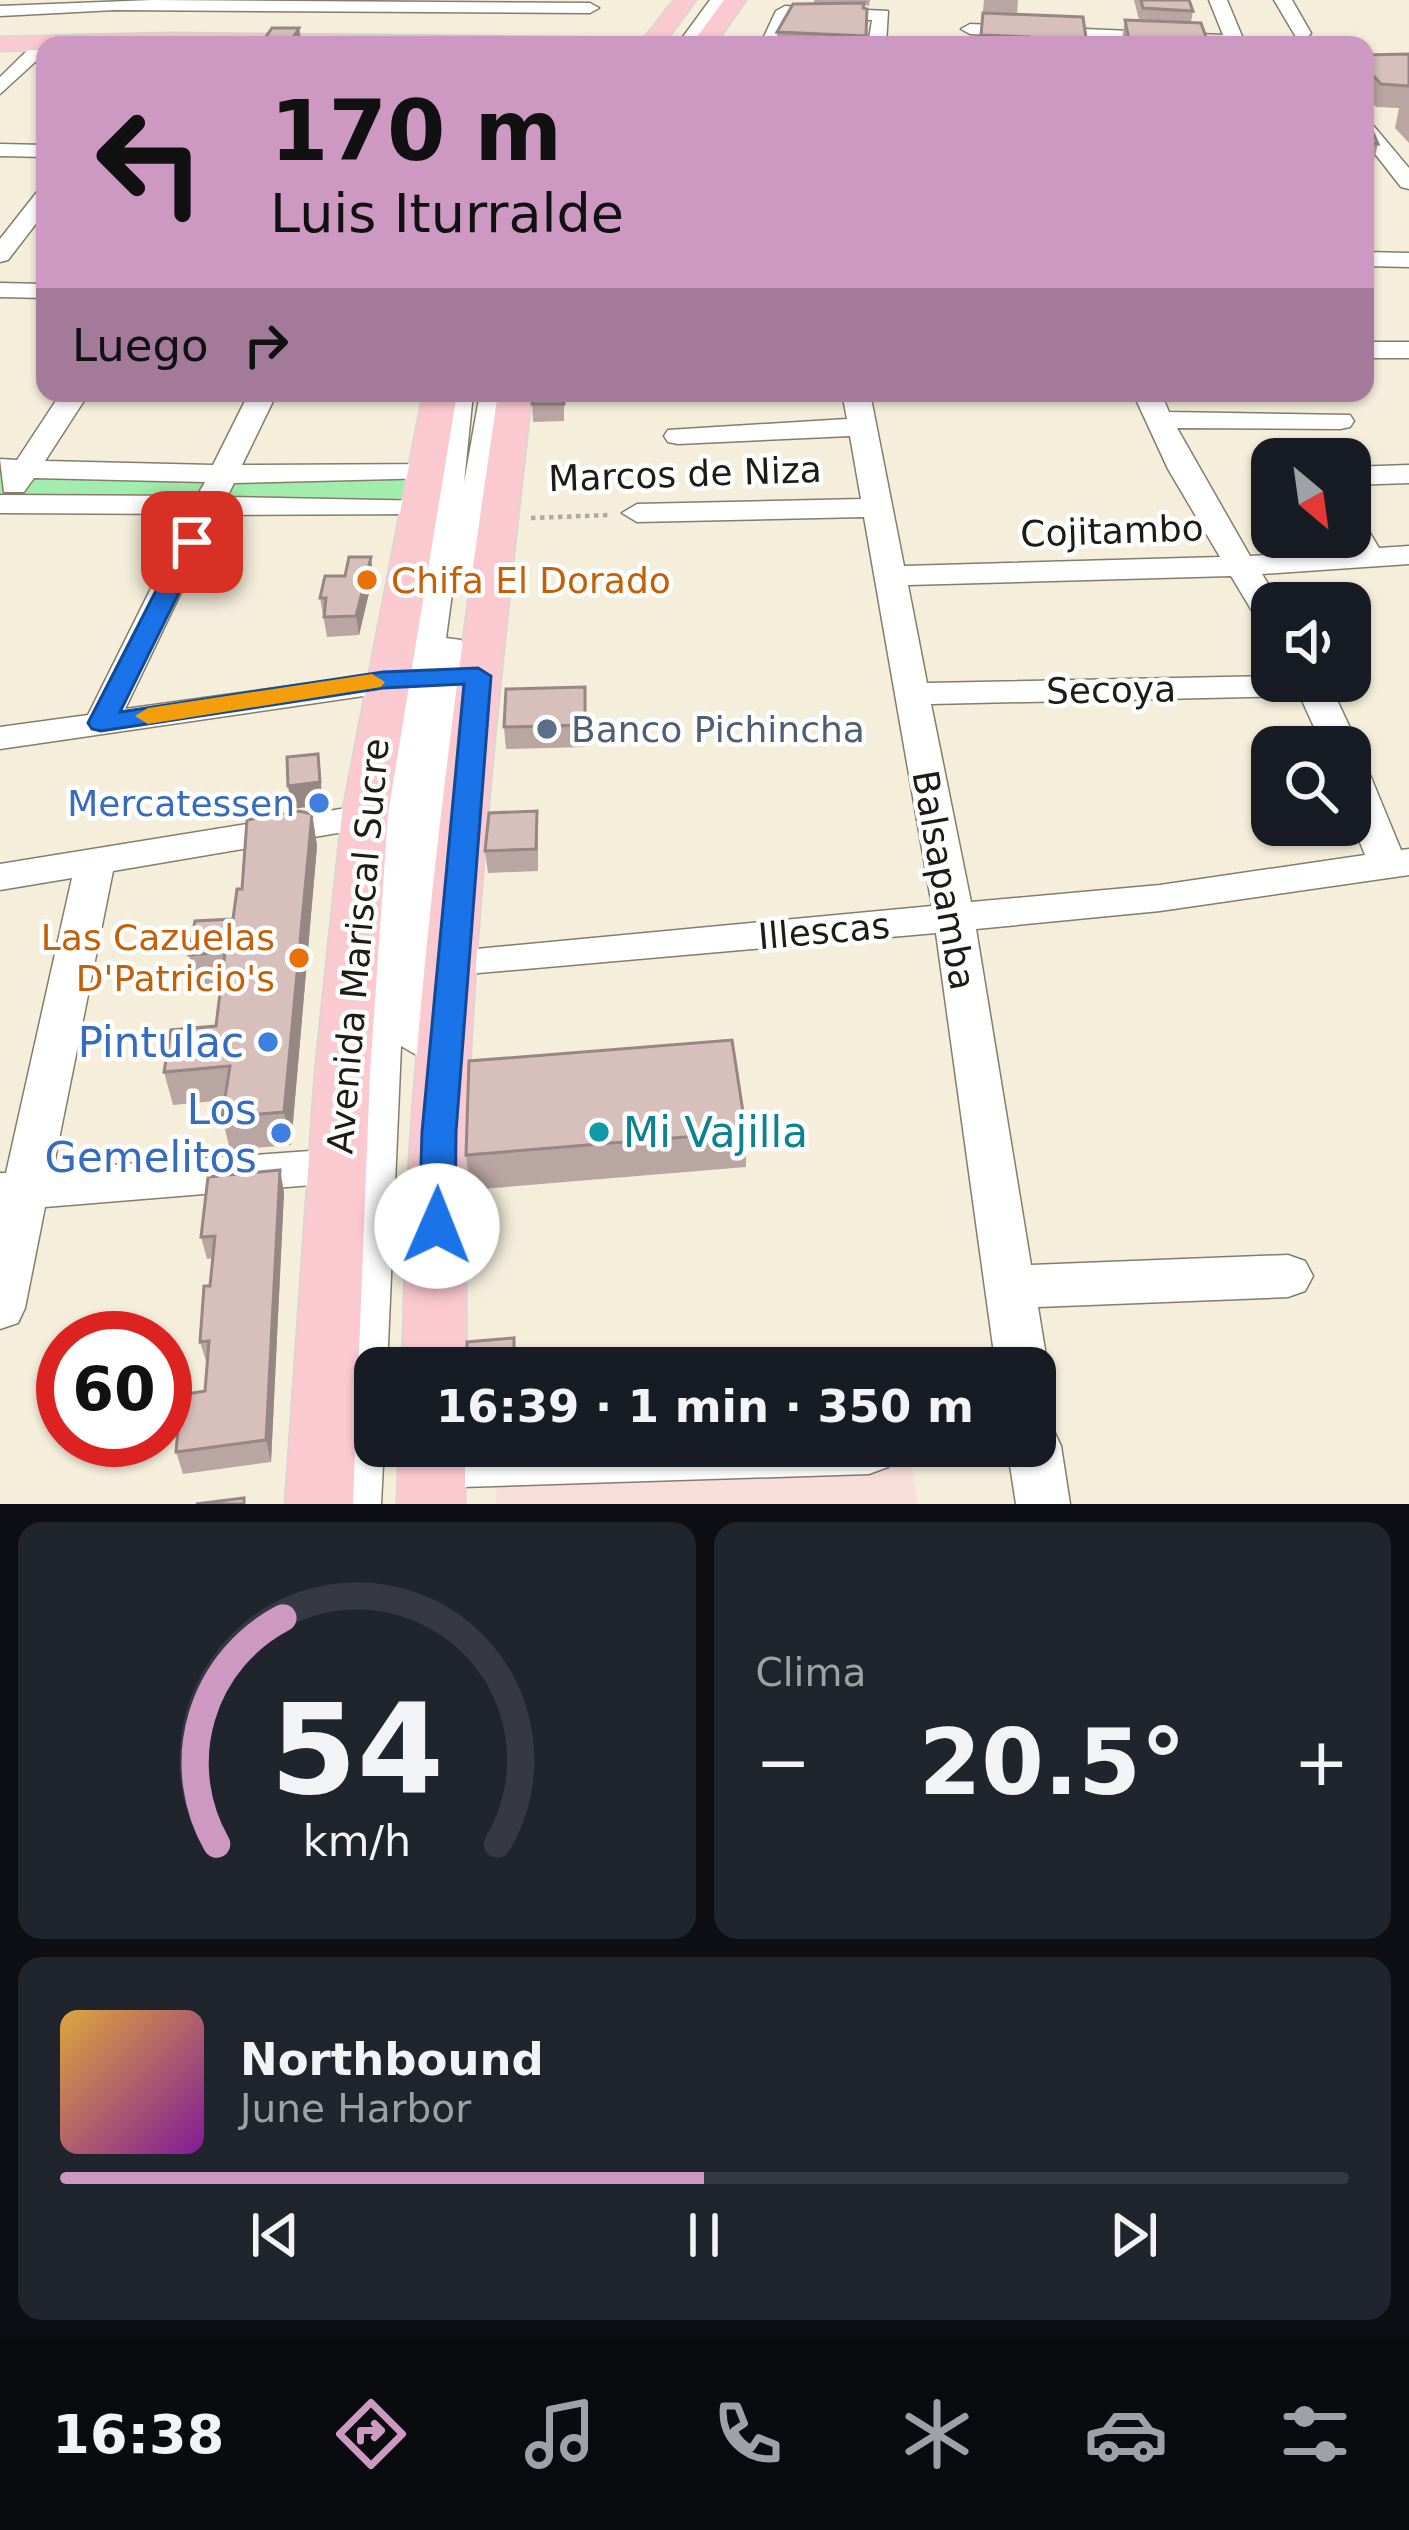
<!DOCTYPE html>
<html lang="es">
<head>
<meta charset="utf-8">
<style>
	body { margin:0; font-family:"DejaVu Sans",sans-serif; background:#20242c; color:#f1f3f6; height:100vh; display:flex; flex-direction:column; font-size:45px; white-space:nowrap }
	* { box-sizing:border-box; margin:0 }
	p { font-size:39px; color:#9ea1a6 }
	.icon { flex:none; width:66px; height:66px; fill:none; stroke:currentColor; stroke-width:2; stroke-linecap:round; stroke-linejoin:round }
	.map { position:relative; height:1504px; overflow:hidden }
	.details { display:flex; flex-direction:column; gap:18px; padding:18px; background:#0d0f14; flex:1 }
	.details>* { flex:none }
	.top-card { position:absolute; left:36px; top:36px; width:1338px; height:366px; border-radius:24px; box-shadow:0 3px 9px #0004; background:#cd99c2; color:#111; overflow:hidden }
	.needle { width:78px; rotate:151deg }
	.controls { position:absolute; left:1251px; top:438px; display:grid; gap:24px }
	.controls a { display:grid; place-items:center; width:120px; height:120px; border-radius:24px; background:#171b24; box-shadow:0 3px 9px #0004; font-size:60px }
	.speed { position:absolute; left:36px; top:1311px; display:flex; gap:24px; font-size:60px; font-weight:700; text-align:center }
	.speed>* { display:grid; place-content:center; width:156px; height:156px; border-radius:50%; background:#171b24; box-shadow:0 3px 9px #0004; line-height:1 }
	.speed .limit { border:18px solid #d22; background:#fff; color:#111 }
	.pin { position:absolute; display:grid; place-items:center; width:102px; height:102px; color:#fff; margin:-51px; border-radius:24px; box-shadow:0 6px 18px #0006 }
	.me { position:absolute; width:132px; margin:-66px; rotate:1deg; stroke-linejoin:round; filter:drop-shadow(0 0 9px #0008) }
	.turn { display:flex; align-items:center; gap:42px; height:252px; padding:0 36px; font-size:54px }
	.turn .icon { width:156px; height:156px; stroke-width:2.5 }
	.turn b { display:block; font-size:84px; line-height:102px }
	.then { display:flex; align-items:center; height:114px; padding:0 36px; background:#0003; gap:24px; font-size:45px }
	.big { font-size:90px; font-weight:800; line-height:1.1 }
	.details .card { flex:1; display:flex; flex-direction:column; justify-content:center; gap:18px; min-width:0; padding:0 42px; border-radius:24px; background:#20242c }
	.details .dial { align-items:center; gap:0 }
	.dial svg { height:312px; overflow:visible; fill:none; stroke:#363941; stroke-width:7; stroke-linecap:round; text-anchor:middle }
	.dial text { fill:#f1f3f6; stroke:none }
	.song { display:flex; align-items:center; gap:36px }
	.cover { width:144px; height:144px; border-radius:18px; background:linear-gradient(135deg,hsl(40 70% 55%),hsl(290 70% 35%)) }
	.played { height:12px; border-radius:6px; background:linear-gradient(90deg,#cd99c2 50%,#363941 50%) }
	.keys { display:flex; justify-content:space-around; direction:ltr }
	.heat { display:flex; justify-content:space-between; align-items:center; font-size:66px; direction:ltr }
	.details .tiles { flex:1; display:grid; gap:18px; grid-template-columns:1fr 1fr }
	.card:last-child { grid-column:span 2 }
	.trip { position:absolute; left:354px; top:1347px; width:702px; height:120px; border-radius:24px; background:#171b24; box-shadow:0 3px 9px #0004; font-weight:800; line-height:120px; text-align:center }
	.tab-bar { display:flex; height:192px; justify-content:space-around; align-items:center; background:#090b0e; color:#9ea1a6 }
	.tab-bar .icon { width:84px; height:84px }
	.tab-bar .on { color:#cd99c2 }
	.tab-bar b { font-size:54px; color:#f1f3f6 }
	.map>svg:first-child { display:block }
	.medical { fill:#f8ded9 }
	.green { fill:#a2edac }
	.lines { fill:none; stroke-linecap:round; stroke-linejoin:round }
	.minor-casing { stroke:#847d6c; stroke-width:3 }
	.major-casing { stroke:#d6d6d5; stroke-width:3 }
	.path { stroke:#afaa9b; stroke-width:4.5; stroke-dasharray:4.5 4.5; stroke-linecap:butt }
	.minor { fill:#fff; fill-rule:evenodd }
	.major { fill:#fbc9d0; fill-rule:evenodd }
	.wall { fill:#b9a5a2 }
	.shaded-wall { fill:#968684 }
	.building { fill:#d7c0bc; stroke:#968684; stroke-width:3 }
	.route { fill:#1a73e8; stroke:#114b97; stroke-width:3 }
	.slow { fill:#f59e0b }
	.food-dot { fill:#e8710a; stroke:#fff; stroke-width:4.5 }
	.service-dot { fill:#5c6f8a; stroke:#fff; stroke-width:4.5 }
	.shop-dot { fill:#3f7fe0; stroke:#fff; stroke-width:4.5 }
	.culture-dot { fill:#0f9aa8; stroke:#fff; stroke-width:4.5 }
	.labels { text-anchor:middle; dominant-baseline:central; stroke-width:9; stroke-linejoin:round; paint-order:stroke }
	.street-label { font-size:36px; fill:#1d1b14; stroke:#fff }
	.food-label { font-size:36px; fill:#c56008; stroke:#fff; text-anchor:start }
	.service-label { font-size:36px; fill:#4e5e75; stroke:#fff; text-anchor:start }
	.shop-label { font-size:36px; fill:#366cbe; stroke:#fff; text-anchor:end }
	.near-shop-label { font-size:42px; fill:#366cbe; stroke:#fff; text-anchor:end }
	.near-culture-label { font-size:42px; fill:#0d838f; stroke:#fff; text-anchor:start }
</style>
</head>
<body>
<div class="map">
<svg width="1409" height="1504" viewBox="0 0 1409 1504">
	<rect width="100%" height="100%" fill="#f5eedb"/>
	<polygon class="medical" points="757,1446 908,1446 918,1504 496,1504 497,1462"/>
	<polygon class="green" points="0,468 225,474 428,471 421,507 0,504"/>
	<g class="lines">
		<defs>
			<g id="minor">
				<polygon points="153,0 590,3 599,8 590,13 115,10 0,16 0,6"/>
				<polygon points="710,0 728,0 695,45 677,45"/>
				<polygon points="1209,0 1227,0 1244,41 1241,45 970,34 961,29 970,24 1223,35"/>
				<polygon points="1274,0 1292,0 1311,33 1308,37 1296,37"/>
				<polygon points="785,6 888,11 886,45 868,45 872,20 791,17 778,45 760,45 776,11"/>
				<polygon points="40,38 55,42 45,45 45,53 0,94 0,77"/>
				<polygon points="1365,122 1372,124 1409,168 1409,189 1401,187 1365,141"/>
				<polygon points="0,144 45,145 45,157 0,156"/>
				<polygon points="45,190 45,212 8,260 0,262 0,239 37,192"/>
				<polygon points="1365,252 1409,253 1409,267 1365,266"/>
				<polygon points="0,283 45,284 45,298 0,297"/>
				<rect x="1365" y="342" width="44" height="16"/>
				<path d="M61,393H89L45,461L213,465L249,393H277L242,465L437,464L445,393H473L464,483L480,393H508L480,564L475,571H455L446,638L461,640L466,647L449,780L444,952L932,906L864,517L637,522L622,513L637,504L861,499L850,436L678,444L668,442L664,436L668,430L847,419L842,393H870L904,566L1220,557L1168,469L1133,393H1161L1169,412L1350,415L1354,421L1350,427L1340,429L1177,428L1250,556L1349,550L1342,537H1350V515L1361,518L1379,548L1409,546V564L1262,574L1280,603H1272V627L1260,624L1231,576L908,585L927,683L1272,676V681H1328L1359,747L1354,755L1350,756V747H1323L1300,696L931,704L971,902L1160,885L1365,855L1350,817V759L1363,762L1368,770L1401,850L1409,849V875L1160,911L976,929L1031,1265L1288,1255L1305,1261L1313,1276L1305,1291L1288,1297L1038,1307L1048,1368L1040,1384L1035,1386V1368H996L936,933L444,976L442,1041L435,1052L420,1057L401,1046L387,1368H375V1446H384L381,1504H327L349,1182L45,1207L25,1308L18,1323L0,1329V1173H6L72,878L0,890V864L365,805L376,808L385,724L398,691L0,749V727L88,715L188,514L0,513V495L197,496L205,482L34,478L24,492H4L0,459L17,460ZM435,478L432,501L227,497L234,483ZM430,514L418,616L405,670L125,709L218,515ZM373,827L351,1153L338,1149L53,1169L113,871Z"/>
				<polygon points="1409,465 1409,483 1350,485 1350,467"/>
				<polygon points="1035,1422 1053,1429 1061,1446 1070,1504 1016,1504 1007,1446 1035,1446"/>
				<polygon points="413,1446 894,1446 896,1450 888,1467 869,1474 432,1488 413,1480 405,1463"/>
			</g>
			<g id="major">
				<polygon points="674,0 696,0 663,45 45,45 45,50 0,51 0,37 168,33 644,38"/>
				<polygon points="724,0 746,0 715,45 691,45"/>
				<polygon points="423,393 457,393 388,814 370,1072 353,1504 285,1504 315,1072 342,814"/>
				<path d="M498,393H532C504,638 477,884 467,1130C464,1209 467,1289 466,1368H402C405,1289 405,1209 411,1130C428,883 462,638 498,393Z"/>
				<polygon points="399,1446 465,1446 465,1504 397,1504"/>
			</g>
		</defs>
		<use href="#minor" class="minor-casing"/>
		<use href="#major" class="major-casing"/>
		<polyline class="path" points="531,518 610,515"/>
		<use href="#minor" class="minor"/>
		<use href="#major" class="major"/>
	</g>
	<g class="wall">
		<polygon points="814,0 870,0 869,6 864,5 865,45 777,45 777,32 830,4 814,3"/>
		<polygon points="984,0 1018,0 1017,14 1087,45 980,45"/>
		<polygon points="1134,0 1189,0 1193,11 1191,22 1206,37 1253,45 1121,45 1125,20 1139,20"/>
		<polygon points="299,28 302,45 264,45 263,41"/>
		<polygon points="1409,54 1409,143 1395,128 1399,108 1376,107 1365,95 1365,67"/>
		<polygon points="1365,114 1378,144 1372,168 1365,167"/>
		<polygon points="564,393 564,421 533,422 532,404"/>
		<polygon points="371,557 373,576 359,635 327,637 320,598 345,576"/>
		<polygon points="586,709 586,747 506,749 504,727"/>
		<polygon points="312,814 317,846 291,1145 230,1150 222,1117 225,1100 173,1105 164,1072 216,1026 221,986 197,987 189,955 233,919 242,889"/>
		<polygon points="538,833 538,871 488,873 485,851"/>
		<polygon points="746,1132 746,1167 470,1190 466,1155"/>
		<polygon points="284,1192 271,1462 183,1474 176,1452 205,1391 207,1364 200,1342 213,1258 207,1259 201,1237"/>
	</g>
	<g class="shaded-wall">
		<polygon points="299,28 302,45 292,45 291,41"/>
		<polygon points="371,557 373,576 359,635 356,616"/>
		<polygon points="318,754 323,805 292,809 288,786"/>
		<polygon points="312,814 317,846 291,1145 284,1112"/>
		<polygon points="280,1170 284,1192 271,1462 266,1440"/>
	</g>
	<g class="building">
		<polygon points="1141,0 1189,0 1193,11 1143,8"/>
		<polygon points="864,3 863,8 867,9 866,36 777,32 793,4"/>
		<polygon points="983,13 1083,17 1087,45 1030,45 1029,37 981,35"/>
		<polygon points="1125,20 1201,23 1206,37 1250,38 1253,45 1130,45"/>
		<polygon points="272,28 299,28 291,41 263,41"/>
		<polygon points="1409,54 1409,86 1381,84 1365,67 1365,55"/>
		<polygon points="1365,114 1378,144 1365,143"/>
		<polygon points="534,393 563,393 564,404 532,404"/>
		<polygon points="349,557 371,557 356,616 324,617 326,598 320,598 325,576 345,576"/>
		<polygon points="585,687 585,725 504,727 506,689"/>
		<polygon points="318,754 320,782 288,786 287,757"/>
		<polygon points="299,811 312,814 284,1112 222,1117 230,1066 164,1072 171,1030 216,1026 225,952 189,955 195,921 233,919 237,889 242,889 247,820"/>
		<polygon points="537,811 536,849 485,851 489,813"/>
		<polygon points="732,1040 746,1132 466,1155 469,1061"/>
		<polygon points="280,1170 266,1440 176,1452 181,1395 205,1391 209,1341 200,1342 204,1286 210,1286 215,1236 201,1237 208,1177"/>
		<polygon points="514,1338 514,1368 467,1368 467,1342"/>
		<polygon points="244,1498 244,1504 196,1504"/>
	</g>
	<polygon class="route" points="192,534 204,542 120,712 383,672 478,668 491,676 456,1132 455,1226 450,1237 437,1241 424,1237 419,1226 422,1132 464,684 383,688 101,731 92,729 88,723 181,542"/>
	<polygon class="slow" points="372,674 385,682 381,687 148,724 135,716 148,708"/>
	<g class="food-dot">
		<circle cx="367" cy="580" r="12"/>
		<circle cx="299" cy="958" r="12"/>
	</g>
	<circle class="service-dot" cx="547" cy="729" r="12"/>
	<g class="shop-dot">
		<circle cx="319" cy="803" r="12"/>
		<circle cx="268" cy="1042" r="12"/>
		<circle cx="281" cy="1133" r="12"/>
	</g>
	<circle class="culture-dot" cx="599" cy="1132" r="12"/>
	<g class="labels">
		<g class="street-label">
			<text transform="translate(685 474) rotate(-2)">Marcos de Niza</text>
			<text transform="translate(1112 531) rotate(-2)">Cojitambo</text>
			<text transform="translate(1111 690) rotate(-1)">Secoya</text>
			<text transform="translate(944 880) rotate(80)">Balsapamba</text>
			<text transform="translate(824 931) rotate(-5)">Illescas</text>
			<text transform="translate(358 946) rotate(-85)">Avenida Mariscal Sucre</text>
		</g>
		<g class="food-label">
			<text x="391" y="580">Chifa El Dorado</text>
			<text x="275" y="937" text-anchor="end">Las Cazuelas<tspan x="275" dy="41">D'Patricio's</tspan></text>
		</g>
		<g class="service-label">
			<text x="571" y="729">Banco Pichincha</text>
		</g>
		<g class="shop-label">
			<text x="295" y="803">Mercatessen</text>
		</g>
		<g class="near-shop-label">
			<text x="244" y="1042">Pintulac</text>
			<text x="257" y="1109">Los<tspan x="257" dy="48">Gemelitos</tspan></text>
		</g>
		<g class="near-culture-label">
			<text x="623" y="1132">Mi Vajilla</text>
		</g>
	</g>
</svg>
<div class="controls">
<a><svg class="needle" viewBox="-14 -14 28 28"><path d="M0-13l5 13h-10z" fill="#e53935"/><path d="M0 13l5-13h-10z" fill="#9ea1a6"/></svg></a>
<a><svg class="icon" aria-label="sound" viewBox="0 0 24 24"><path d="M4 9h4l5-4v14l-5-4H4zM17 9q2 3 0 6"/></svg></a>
<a><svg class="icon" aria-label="search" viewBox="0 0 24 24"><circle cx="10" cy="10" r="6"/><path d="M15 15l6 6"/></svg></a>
</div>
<div class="speed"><div class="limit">60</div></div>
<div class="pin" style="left:192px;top:542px;background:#d93025"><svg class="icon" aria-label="arrive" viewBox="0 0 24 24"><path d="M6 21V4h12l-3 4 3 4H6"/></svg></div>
<svg class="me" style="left:437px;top:1226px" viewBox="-20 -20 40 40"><circle r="19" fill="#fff"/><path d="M0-13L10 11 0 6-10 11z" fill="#1a73e8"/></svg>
<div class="trip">16:39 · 1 min · 350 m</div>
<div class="top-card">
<div class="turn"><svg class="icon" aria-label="left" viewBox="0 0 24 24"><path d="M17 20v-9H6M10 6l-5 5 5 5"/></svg><div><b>170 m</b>Luis Iturralde</div></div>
<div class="then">Luego<svg class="icon" aria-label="right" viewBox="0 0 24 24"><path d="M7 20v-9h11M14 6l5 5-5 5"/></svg></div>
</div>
</div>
<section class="details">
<div class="tiles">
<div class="card dial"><svg viewBox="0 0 100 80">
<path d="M14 69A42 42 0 1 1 86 69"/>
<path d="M14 69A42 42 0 0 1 31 11" stroke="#cd99c2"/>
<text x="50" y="56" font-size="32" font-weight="700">54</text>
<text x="50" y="72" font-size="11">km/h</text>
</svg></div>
<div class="card"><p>Clima</p>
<div class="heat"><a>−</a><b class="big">20.5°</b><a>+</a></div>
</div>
<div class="card">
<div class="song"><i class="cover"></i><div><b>Northbound</b><p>June Harbor</p></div></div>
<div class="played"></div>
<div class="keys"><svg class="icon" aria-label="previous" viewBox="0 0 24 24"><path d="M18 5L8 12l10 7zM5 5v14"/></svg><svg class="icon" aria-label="pause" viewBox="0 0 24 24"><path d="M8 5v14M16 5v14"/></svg><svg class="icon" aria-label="next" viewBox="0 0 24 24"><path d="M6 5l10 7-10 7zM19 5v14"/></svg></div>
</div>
</div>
</section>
<nav class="tab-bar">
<b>16:38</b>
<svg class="icon on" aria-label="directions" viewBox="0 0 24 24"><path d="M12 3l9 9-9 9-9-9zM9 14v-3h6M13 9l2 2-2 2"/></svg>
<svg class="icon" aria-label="music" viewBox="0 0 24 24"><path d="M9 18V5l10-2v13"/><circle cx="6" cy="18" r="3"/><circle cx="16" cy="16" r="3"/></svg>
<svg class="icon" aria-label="phone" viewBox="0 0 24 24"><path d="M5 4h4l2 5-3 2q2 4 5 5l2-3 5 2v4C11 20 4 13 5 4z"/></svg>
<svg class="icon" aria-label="climate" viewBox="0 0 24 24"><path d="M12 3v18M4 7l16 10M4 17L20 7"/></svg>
<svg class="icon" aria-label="car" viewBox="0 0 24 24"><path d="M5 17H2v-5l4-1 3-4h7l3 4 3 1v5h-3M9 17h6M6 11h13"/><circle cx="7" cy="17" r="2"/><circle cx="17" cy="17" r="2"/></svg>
<svg class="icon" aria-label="filters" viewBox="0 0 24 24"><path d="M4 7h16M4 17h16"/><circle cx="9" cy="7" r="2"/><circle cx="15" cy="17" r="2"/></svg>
</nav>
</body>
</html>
